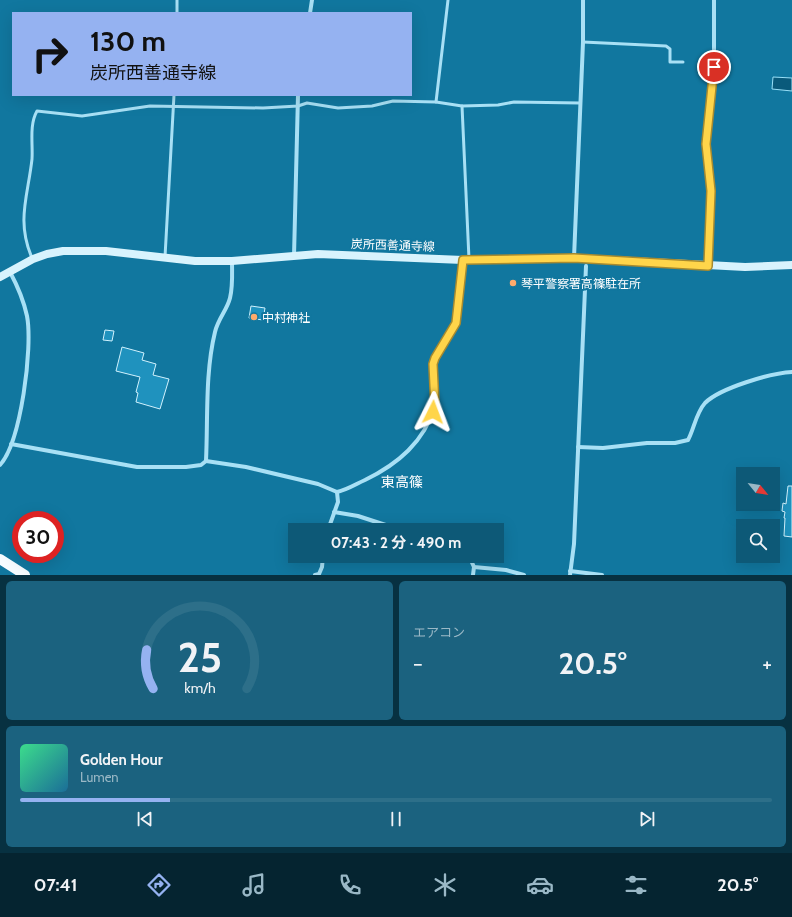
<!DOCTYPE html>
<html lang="ja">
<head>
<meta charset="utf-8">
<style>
	body { margin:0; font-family:Cabin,"Noto Sans JP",sans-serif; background:#1b627f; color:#f1f3f6; height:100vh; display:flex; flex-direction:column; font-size:15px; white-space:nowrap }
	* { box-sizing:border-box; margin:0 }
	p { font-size:13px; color:#9ab8c6 }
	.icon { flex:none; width:22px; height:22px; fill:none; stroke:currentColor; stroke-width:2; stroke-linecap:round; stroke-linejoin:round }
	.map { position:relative; height:575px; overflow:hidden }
	.drawer { display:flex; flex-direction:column; gap:6px; padding:6px; background:#073141; flex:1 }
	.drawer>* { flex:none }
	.banner { position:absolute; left:12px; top:12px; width:400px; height:84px; border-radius:0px; box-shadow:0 4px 16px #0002; background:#95b2f1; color:#111; overflow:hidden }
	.needle { width:26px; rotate:120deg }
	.tools { position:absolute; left:736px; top:467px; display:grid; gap:8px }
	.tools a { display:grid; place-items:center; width:44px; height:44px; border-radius:0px; background:#0d5977; box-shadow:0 4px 16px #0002; font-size:20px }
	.speed { position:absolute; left:12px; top:511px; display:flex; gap:8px; font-size:20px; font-weight:700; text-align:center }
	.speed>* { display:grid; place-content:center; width:52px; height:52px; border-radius:50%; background:#0d5977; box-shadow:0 4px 16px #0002; line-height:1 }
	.speed .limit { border:6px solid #d22; background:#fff; color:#111 }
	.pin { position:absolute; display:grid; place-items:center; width:34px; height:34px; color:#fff; margin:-17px; border:2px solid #fff; border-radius:50%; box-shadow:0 1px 4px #0007 }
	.me { position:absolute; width:44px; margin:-22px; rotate:3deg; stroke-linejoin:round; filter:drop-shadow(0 0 3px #0008) }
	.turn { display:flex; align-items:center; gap:14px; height:84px; padding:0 12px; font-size:18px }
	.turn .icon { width:52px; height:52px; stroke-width:2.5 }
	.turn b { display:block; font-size:28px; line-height:34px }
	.big { font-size:30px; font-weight:700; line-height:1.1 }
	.drawer .tile { flex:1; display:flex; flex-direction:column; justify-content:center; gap:6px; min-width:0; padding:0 14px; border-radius:6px; background:#1b627f }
	.drawer .dial { align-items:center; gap:0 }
	.dial svg { height:104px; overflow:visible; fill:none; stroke:#2d6f89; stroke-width:7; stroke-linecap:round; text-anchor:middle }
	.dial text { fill:#f1f3f6; stroke:none }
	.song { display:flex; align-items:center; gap:12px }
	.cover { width:48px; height:48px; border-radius:6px; background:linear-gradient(135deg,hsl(150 70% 55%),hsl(200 70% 35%)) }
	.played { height:4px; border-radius:2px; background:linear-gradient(90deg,#95b2f1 20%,#2d6f89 20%) }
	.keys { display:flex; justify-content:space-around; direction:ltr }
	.heat { display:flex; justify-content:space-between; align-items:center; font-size:22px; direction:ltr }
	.drawer .tiles { flex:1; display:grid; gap:6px; grid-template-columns:1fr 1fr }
	.tile:last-child { grid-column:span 2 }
	.trip { position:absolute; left:288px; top:523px; width:216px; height:40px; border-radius:0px; background:#0d5977; box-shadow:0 4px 16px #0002; font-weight:700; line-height:40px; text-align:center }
	.tab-bar { display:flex; height:64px; justify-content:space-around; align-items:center; background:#052430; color:#9ab8c6 }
	.tab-bar .icon { width:28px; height:28px }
	.tab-bar .on { color:#95b2f1 }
	.tab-bar b { font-size:18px; color:#f1f3f6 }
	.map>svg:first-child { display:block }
	.water { fill:#0a5a7b; stroke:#9ae0f8 }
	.building { fill:#1f92be; stroke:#d1f2fe }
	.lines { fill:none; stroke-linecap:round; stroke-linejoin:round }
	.lane { stroke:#a8e0f5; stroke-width:3 }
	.street { stroke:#a8e0f5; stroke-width:4 }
	.secondary { stroke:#d8f3fd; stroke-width:8 }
	.primary { stroke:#f6fcff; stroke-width:10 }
	.route-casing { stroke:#a68a30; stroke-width:10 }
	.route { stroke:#ffd54a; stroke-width:7 }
	.poi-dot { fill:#ffab6c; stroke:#11779f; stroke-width:1.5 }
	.labels { text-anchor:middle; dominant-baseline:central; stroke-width:4; stroke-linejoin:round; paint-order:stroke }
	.street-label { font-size:12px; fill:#fff; stroke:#11779f }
	.poi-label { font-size:12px; fill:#fff; stroke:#11779f; text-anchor:start }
	.quarter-label { font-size:14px; fill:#fff; stroke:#11779f }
</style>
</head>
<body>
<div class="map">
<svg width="792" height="575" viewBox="0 0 792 575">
	<rect width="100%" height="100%" fill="#11779f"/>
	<polygon class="water" points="773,77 792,78 792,91 772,89"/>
	<g class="building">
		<polygon points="251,306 265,308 263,320 249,318"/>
		<polygon points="105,330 114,331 112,341 103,340"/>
		<polygon points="122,347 144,353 142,360 156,364 153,375 169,379 160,409 136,402 138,393 136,392 140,377 116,371"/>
		<polygon points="788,486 792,486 792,537 784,536 785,518 784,518 785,512 782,511 783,503 786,504"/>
	</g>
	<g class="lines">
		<g class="lane">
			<polyline points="448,0 436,102 462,106 498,105 514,102 580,103"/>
			<polyline points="177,13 177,0"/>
			<polyline points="583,42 666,46 670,49 670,62 683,62"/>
			<polyline points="462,106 469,259"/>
			<polyline points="165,257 174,95"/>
			<path d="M32,258C16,221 28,196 32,159C33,144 29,125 37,111L82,116L150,106L263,108L298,106L307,103L338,108L372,106L393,101L436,102"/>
		</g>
		<g class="street">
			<polyline points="310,13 312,0"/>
			<polyline points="294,256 298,95"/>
			<polyline points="574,258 583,42 583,0"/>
			<polyline points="708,265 711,191 706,144 714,67 714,0"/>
			<path d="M11,444L137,467H186L201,465L206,461C208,418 205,373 215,332C218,319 227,310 230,298C233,286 232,273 232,261"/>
			<path d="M578,447L603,448L647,443H675L688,440C694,429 696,413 705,403C720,388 771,373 792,372"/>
			<path d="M206,461L246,467L318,484L337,492C347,490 356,484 365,480C398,464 424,442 435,406L433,364L435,358L456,323L463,260"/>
			<path d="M0,465C21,442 33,347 27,316C24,302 17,285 10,272"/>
			<polyline points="334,512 358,516 401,530"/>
			<polyline points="328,530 338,502 337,492"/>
			<polyline points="469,556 474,567 506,570 524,575"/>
			<polyline points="570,571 602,575"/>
			<polyline points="315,575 319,574 322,567 323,556"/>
			<polyline points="473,575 474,567"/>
			<polyline points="570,575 574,544 586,266"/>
		</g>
		<polyline class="secondary" points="0,277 33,259 47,254 63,251 106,251 195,261 232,261 318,254 463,260 574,258 745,267 792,265"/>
		<polyline class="primary" points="0,559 25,575"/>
	</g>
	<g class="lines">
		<defs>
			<polyline id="route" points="433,412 435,406 433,364 435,358 456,323 463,260 574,258 708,266 711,191 706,144 714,67"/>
		</defs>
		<use href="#route" class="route-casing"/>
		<use href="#route" class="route"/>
	</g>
	<g class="poi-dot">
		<circle cx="513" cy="283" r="4"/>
		<circle cx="254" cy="317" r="4"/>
	</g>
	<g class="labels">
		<g class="street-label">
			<text transform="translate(393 245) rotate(2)">炭所西善通寺線</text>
		</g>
		<g class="poi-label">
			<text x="521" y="283">琴平警察署高篠駐在所</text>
			<text x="262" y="317">中村神社</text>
		</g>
		<g class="quarter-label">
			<text x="402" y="482">東高篠</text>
		</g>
	</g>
</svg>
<div class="tools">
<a><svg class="needle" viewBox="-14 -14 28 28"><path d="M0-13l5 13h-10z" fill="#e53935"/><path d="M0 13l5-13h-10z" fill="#9ab8c6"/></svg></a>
<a><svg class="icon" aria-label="search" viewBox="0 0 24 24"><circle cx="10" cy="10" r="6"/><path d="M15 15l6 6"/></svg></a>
</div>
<div class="speed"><div class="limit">30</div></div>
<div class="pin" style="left:714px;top:67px;background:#d93025"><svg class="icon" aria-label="arrive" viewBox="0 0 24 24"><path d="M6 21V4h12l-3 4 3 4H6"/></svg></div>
<svg class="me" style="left:433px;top:412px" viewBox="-20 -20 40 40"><path d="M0-17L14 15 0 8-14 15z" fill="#ffd54a" stroke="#fff" stroke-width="4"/></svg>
<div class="trip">07:43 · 2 分 · 490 m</div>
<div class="banner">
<div class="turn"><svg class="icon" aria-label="right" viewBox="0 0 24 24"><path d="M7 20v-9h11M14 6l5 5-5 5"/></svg><div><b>130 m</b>炭所西善通寺線</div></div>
</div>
</div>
<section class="drawer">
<div class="tiles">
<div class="tile dial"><svg viewBox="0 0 100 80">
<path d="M14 69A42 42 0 1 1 86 69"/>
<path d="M14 69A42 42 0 0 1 9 39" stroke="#95b2f1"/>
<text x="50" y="56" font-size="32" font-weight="700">25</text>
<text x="50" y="72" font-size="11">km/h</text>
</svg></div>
<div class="tile"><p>エアコン</p>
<div class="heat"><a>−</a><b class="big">20.5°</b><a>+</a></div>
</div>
<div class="tile">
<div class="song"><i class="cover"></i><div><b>Golden Hour</b><p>Lumen</p></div></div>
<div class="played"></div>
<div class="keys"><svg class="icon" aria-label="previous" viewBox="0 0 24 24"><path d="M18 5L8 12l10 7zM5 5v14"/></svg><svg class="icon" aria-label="pause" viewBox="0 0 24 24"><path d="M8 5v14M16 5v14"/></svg><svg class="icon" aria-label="next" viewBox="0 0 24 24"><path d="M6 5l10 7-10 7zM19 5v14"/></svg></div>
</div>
</div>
</section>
<nav class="tab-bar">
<b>07:41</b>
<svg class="icon on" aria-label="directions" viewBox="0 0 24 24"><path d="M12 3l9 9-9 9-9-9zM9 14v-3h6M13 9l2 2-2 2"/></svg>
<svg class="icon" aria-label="music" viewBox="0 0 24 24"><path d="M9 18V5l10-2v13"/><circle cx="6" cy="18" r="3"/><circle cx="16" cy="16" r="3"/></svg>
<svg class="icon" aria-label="phone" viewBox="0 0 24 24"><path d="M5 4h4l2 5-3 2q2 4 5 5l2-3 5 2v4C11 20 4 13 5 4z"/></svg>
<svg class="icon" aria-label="climate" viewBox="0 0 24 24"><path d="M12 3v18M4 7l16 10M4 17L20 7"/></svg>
<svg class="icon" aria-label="car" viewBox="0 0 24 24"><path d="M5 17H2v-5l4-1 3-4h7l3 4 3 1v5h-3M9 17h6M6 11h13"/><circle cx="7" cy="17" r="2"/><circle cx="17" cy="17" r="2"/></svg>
<svg class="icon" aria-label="filters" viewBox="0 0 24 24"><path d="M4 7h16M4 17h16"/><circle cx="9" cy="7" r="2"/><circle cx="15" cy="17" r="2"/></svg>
<b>20.5°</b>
</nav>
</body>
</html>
